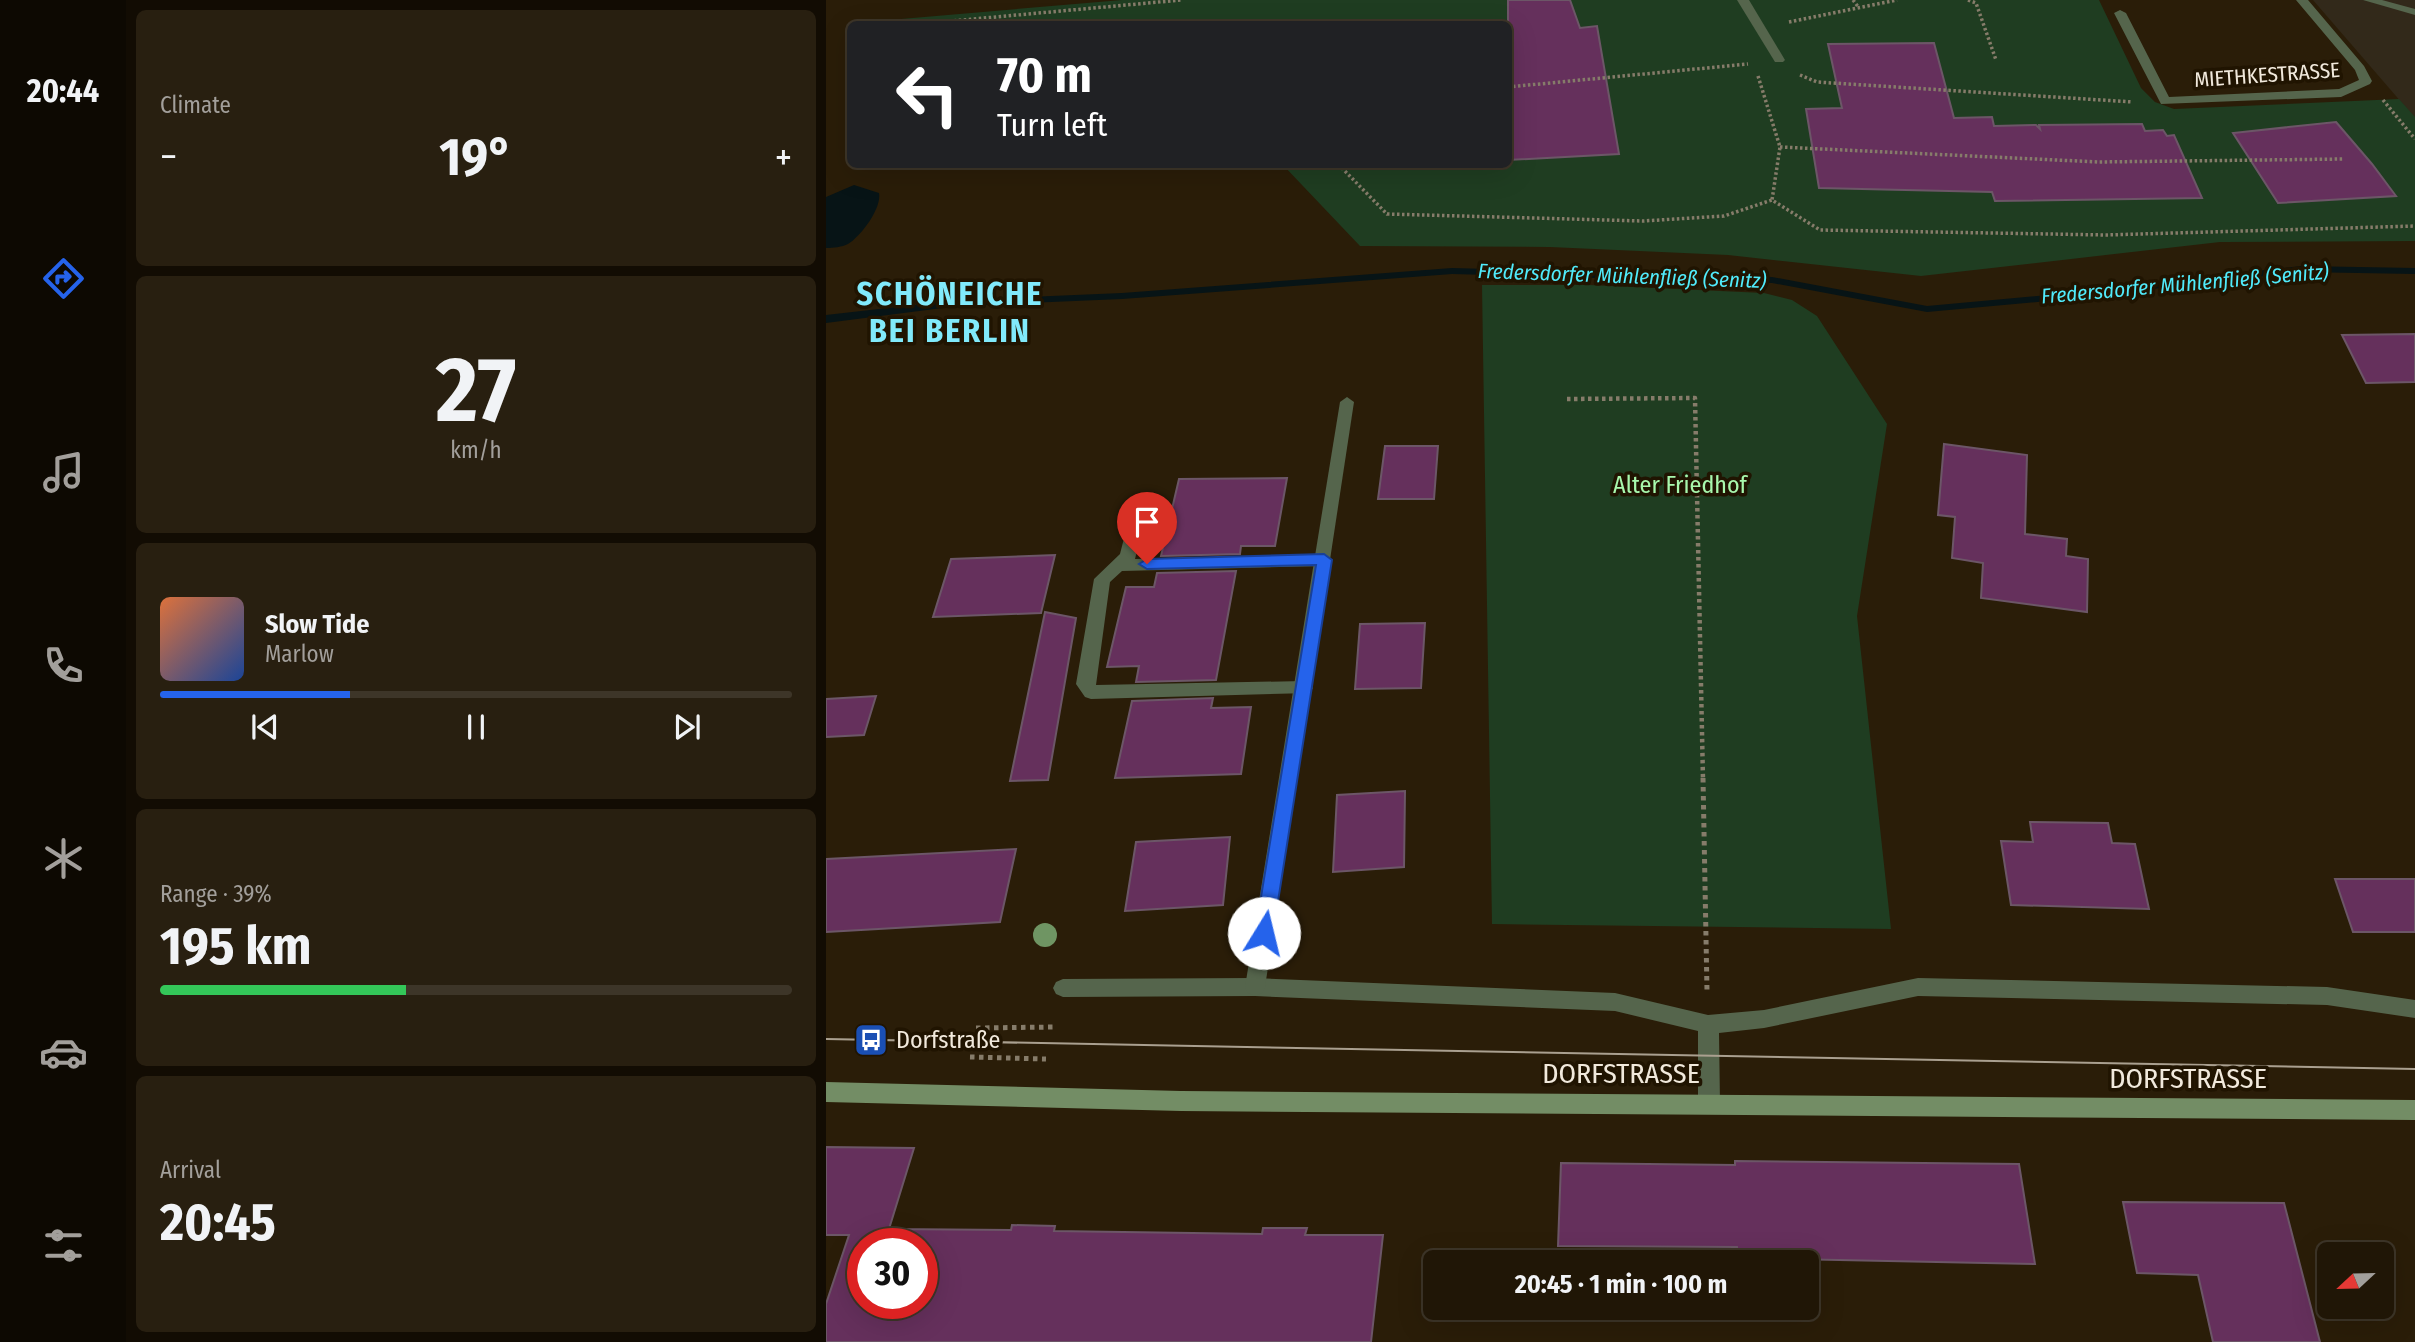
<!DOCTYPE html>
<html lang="en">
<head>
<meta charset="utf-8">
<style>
	body { margin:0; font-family:"Fira Sans Condensed",sans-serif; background:#281f10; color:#f1f3f6; height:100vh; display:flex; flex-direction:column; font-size:26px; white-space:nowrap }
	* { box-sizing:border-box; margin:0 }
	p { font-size:23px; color:#a29f9b }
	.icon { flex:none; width:38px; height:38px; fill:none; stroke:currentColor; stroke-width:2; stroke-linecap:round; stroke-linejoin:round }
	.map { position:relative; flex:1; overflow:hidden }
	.details { display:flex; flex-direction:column; gap:10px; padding:10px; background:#120c03; width:700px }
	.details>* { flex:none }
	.hud { position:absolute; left:21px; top:21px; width:665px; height:147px; border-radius:10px; box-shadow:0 7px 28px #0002,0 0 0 2px #3d3528; background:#202124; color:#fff; overflow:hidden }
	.needle { width:46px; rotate:248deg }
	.tools { position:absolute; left:1491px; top:1242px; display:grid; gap:14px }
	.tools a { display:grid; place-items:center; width:77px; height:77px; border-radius:10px; background:#201606; box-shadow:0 7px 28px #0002,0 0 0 2px #3d3528; font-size:35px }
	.speed { position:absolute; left:21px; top:1228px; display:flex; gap:14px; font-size:35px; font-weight:700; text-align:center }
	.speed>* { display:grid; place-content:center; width:91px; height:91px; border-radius:50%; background:#201606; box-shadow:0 7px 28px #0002,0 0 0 2px #3d3528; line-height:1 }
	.speed .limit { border:10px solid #d22; background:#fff; color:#111 }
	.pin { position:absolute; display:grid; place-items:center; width:60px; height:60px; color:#fff; margin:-72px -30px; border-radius:50% 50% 50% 0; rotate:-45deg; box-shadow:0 0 7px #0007 }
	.pin .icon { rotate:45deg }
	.me { position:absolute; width:77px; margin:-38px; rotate:9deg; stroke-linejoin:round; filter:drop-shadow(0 0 5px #0008) }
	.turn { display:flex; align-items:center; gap:24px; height:147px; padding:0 35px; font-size:32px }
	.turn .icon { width:91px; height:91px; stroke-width:2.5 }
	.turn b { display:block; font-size:49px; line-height:60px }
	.big { font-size:52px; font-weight:700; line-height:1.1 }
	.details .widget { flex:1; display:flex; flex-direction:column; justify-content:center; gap:10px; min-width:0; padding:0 24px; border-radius:10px; background:#281f10 }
	.details .dial { align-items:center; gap:0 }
	.dial b { font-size:91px; line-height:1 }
	.song { display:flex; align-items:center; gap:21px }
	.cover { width:84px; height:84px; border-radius:10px; background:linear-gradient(135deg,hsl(20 70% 55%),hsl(220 70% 35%)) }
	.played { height:7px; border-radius:4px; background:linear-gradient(90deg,#2563eb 30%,#3d3528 30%) }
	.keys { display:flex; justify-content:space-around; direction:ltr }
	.heat { display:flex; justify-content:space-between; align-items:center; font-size:38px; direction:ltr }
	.charge { height:10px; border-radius:5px; background:linear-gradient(90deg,#34c759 39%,#3d3528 0) }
	.trip { position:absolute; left:597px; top:1250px; width:396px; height:70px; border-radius:10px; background:#201606; box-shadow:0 7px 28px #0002,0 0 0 2px #3d3528; font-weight:700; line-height:70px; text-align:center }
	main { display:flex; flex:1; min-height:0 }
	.dock { display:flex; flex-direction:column; width:126px; justify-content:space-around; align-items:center; background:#0d0902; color:#a29f9b }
	.dock .icon { width:49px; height:49px }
	.dock .on { color:#2563eb }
	.dock b { font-size:32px; color:#f1f3f6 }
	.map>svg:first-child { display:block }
	.commercial { fill:#32291a }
	.green { fill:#1f3d21 }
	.water { fill:#071416 }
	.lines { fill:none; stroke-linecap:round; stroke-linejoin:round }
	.stream { fill:#071416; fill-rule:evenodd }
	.building { fill:#65305c; stroke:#6c5667; stroke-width:2; fill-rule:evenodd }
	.path-far2 { stroke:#867c6a; stroke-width:3.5; stroke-dasharray:2.5 2.5; stroke-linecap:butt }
	.path-far1 { stroke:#867c6a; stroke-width:4.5; stroke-dasharray:3.5 3.5; stroke-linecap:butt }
	.path { stroke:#867c6a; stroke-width:5; stroke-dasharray:4.5 4.5; stroke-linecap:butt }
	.service { fill:#55654c; fill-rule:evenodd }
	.minor { fill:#55654c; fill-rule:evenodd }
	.secondary { fill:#738d65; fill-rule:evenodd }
	.tram { stroke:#aaa090; stroke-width:2 }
	.tree { fill:#6f9563 }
	.route { fill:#2563eb; stroke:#184099; stroke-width:2 }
	.labels { text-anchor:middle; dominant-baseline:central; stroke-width:7; stroke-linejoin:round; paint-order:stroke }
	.far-street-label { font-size:21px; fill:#f1e9dc; stroke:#201401 }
	.far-water-label { font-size:21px; font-style:italic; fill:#50ebfb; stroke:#201401 }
	.park-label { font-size:24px; fill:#a8f8ad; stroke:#201401 }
	.poi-label { font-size:24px; fill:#f1e9dc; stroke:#201401; text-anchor:start }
	.near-street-label { font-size:28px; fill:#f1e9dc; stroke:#201401 }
	.district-label { font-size:32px; font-weight:bold; letter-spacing:2px; fill:#81eafb; stroke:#201401 }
</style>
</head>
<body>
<main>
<nav class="dock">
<b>20:44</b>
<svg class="icon on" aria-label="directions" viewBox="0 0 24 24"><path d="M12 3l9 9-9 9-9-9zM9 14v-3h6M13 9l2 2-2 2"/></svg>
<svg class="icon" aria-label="music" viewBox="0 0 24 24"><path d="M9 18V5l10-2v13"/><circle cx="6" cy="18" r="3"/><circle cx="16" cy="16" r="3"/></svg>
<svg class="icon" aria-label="phone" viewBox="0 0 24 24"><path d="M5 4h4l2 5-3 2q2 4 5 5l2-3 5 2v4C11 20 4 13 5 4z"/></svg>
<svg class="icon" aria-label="climate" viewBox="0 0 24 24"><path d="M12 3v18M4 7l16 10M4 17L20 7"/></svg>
<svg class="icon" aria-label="car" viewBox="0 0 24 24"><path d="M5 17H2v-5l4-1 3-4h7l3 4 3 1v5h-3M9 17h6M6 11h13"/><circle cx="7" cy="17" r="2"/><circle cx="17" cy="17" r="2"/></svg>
<svg class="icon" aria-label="filters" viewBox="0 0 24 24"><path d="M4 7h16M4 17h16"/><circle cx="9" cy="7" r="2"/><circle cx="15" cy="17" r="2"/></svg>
</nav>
<section class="details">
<div class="widget"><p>Climate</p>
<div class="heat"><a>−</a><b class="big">19°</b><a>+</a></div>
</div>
<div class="widget dial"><b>27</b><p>km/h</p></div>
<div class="widget">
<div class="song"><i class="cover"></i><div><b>Slow Tide</b><p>Marlow</p></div></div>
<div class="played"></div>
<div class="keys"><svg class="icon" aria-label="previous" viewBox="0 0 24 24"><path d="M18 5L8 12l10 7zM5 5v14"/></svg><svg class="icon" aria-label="pause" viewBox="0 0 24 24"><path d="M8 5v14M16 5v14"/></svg><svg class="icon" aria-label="next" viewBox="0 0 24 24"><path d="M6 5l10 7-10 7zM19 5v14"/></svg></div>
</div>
<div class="widget"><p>Range · 39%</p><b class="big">195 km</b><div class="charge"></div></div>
<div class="widget"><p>Arrival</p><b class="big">20:45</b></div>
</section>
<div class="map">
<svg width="1589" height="1342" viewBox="0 0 1589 1342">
	<rect width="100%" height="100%" fill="#2a1d08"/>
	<polygon class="commercial" points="1487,0 1589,0 1589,118"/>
	<g class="green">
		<polygon points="296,0 1273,0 1315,88 1329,102 1348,109 1573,99 1589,117 1589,241 1394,242 1095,276 902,255 724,247 534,246 457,165 682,164 682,24 73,24 75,19"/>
		<polygon points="656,285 763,285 938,293 966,300 991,316 1061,424 1031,616 1065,929 666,924"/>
	</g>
	<path class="water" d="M28,185L53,193C56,208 35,236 22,244C16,247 7,248 0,248V197Z"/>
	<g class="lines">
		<polygon class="stream" points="1475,266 1589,268 1589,274 1475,272 1222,301 1101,312 946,283 626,274 296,299 132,306 0,323 0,315 132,300 296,293 626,268 946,277 1101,306 1222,295"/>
	</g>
	<g class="building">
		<polygon points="682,0 744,0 754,28 771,26 793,154 682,160"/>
		<polygon points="1108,43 1128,118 1166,117 1168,126 1210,125 1214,129 1213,125 1316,124 1319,131 1337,130 1341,136 1348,135 1376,198 1169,201 1166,192 993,188 980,109 1016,108 1002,44"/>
		<polygon points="1510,122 1546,164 1570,196 1452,203 1407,133"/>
		<polygon points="1589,334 1589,382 1540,383 1516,335"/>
		<polygon points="1118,444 1201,455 1199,534 1241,539 1240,556 1262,559 1261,612 1155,598 1157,563 1126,558 1129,517 1112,515"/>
		<polygon points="559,446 612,446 608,499 552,499"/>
		<polygon points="461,478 449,546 415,546 414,554 335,556 353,479"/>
		<polygon points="229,555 215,613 107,617 125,559"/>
		<polygon points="410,571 390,680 310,682 313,666 281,667 300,587 328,587 331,573"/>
		<polygon points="219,612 250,618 222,780 184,781"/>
		<polygon points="599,623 595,688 529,689 534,624"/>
		<polygon points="50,696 38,735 0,737 0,699"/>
		<polygon points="387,698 385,708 425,707 415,774 289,778 306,701"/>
		<polygon points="579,791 578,867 507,872 511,795"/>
		<polygon points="1204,822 1282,823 1286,843 1309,844 1323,909 1185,905 1175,841 1207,842"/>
		<polygon points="404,837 397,905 299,911 310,842"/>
		<polygon points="190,849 174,922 0,932 0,859"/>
		<polygon points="1509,879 1589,879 1589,932 1527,932"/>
		<path d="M0,1147L88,1148L63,1229L185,1230L186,1225L229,1226L228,1231L436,1234L437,1228H481L479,1235H557L545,1342H0V1304L23,1235H0ZM37,1244H96V1304H37Z"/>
		<polygon points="909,1161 1193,1164 1209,1264 912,1258 911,1247 732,1246 735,1163 909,1165"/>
		<polygon points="1297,1202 1458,1203 1494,1342 1387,1342 1372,1275 1311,1273"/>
	</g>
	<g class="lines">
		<g class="path-far2">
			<polyline points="1027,0 1033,8"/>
			<polyline points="1142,0 1150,3 1170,60"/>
			<polyline points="963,22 1071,0"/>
			<polyline points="93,24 355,0"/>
			<polyline points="974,75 991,82 1307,102"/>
			<polyline points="932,76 954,147 946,200"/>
			<polyline points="682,87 922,64"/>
			<polyline points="1557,100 1589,139"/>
			<polyline points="954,147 1273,162 1517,159"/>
			<polyline points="512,164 561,214 817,221 898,216 946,200 994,230 1280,235 1589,226"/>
		</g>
		<polyline class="path-far1" points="741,399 869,398 877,780"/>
		<g class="path">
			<polyline points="877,778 881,991"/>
			<polyline points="150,1028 228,1027"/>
			<polyline points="144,1057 220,1059"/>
		</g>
		<g class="service">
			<polygon points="1537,0 1556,0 1589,9 1589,15"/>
			<polygon points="315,497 323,503 309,559 498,554 506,560 498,566 296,571 284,582 270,685 478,681 484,683 487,688 484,693 265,699 259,697 250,684 268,579 294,554 307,503"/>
			<polygon points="429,978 789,993 882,1015 938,1010 1092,978 1501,987 1589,1000 1589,1018 1501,1005 1092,996 938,1028 893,1033 894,1104 891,1111 883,1114 875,1111 872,1104 872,1031 789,1011 429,996 237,997 230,994 227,988 230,982 237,979"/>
		</g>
		<g class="minor">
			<polygon points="911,0 923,0 959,60 957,62 949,62"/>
			<polygon points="1470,0 1482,0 1538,66 1546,81 1544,84 1515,97 1335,104 1288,13 1294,10 1300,13 1343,97 1513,89 1533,80 1529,70"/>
			<polygon points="521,397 528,402 439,987 436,993 429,996 422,993 419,987 514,402"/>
		</g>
		<polygon class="secondary" points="0,1082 355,1091 1589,1100 1589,1120 355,1111 0,1102"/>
		<polyline class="tram" points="0,1039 1589,1069"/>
	</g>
	<circle class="tree" cx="219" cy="935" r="12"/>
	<polygon class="route" points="498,554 506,560 447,933 444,939 438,941 432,939 429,933 490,565 321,569 313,564 321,559"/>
	<defs>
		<symbol id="bus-square" viewBox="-11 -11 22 22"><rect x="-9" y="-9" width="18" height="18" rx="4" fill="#1a4fb4" stroke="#201401"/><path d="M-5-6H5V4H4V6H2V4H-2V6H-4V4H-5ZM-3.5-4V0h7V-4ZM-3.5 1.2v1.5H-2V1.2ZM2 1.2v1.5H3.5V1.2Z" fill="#fff"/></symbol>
	</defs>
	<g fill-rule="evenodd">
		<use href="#bus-square" x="26" y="1021" width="38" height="38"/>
	</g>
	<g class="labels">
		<g class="far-street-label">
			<text transform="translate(1441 75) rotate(-4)">MIETHKESTRASSE</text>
		</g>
		<g class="far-water-label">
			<text transform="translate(796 276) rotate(2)">Fredersdorfer Mühlenfließ (Senitz)</text>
			<text transform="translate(1359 284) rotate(-5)">Fredersdorfer Mühlenfließ (Senitz)</text>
		</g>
		<g class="park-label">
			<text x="854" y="485">Alter Friedhof</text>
		</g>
		<g class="poi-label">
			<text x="70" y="1040">Dorfstraße</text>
		</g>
		<g class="near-street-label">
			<text x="795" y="1073">DORFSTRASSE</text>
			<text x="1362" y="1078">DORFSTRASSE</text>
		</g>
		<g class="district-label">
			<text x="124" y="294">SCHÖNEICHE<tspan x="124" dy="37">BEI BERLIN</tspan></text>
		</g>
	</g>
</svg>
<div class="tools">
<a><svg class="needle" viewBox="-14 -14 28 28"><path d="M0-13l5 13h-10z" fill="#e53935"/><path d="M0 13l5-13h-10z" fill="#a29f9b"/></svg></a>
</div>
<div class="speed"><div class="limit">30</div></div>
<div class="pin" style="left:321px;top:564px;background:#d93025"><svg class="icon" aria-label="arrive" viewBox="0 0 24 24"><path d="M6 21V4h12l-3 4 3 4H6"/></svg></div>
<svg class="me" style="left:438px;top:933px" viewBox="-20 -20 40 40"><circle r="19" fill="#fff"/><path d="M0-13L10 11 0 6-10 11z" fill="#2563eb"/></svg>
<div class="trip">20:45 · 1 min · 100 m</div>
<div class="hud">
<div class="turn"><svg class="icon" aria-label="left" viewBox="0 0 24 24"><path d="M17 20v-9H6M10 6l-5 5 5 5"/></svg><div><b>70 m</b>Turn left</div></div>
</div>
</div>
</main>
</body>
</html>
